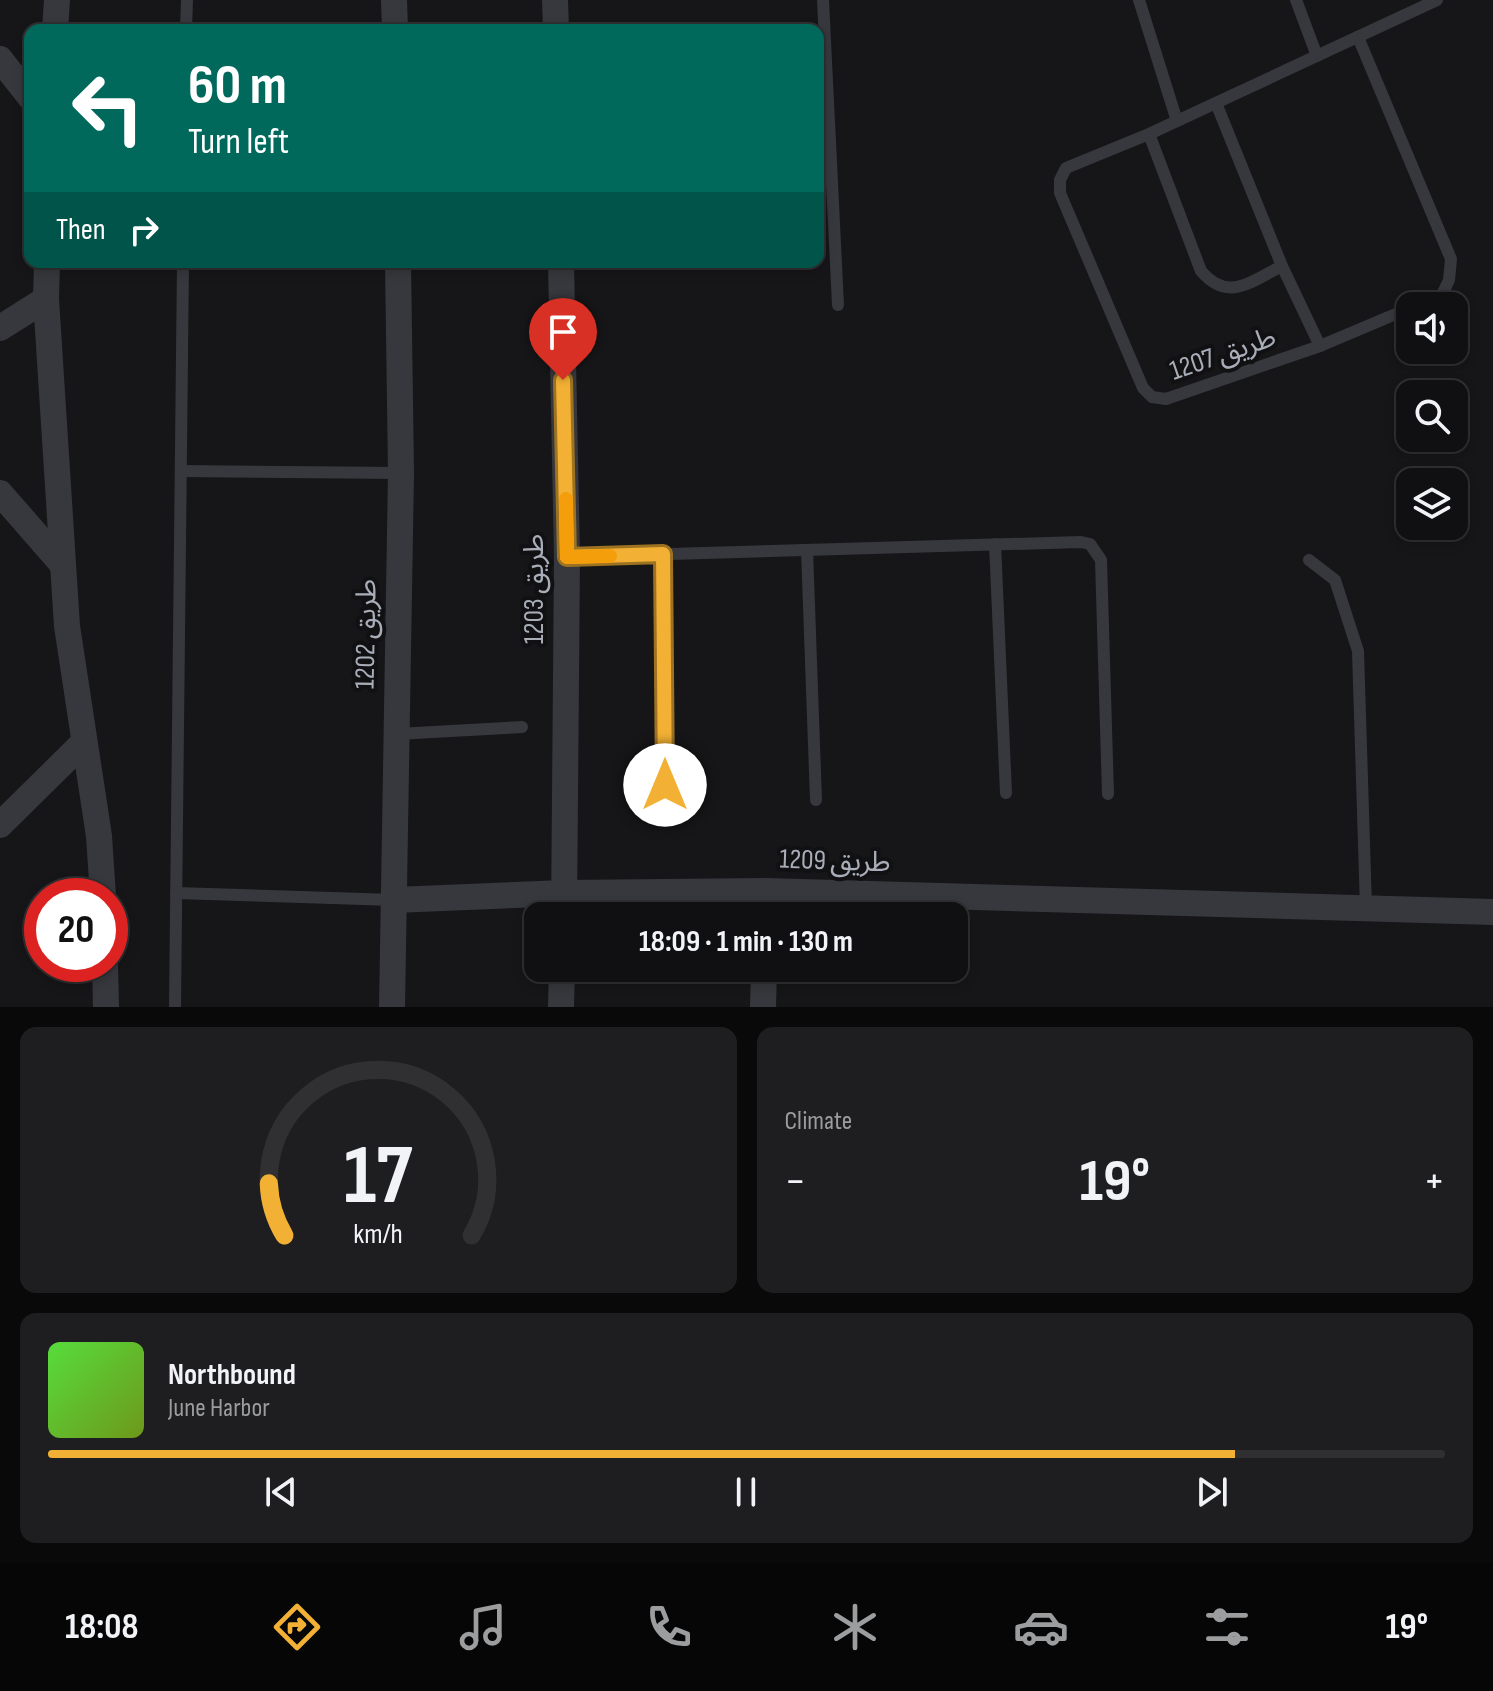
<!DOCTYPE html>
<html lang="en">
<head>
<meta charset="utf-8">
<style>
	body { margin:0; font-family:"Sofia Sans Condensed","Noto Sans Arabic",sans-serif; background:#1e1e20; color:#f1f3f6; height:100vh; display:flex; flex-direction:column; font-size:30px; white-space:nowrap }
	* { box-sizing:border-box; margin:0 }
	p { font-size:26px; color:#9c9d9f }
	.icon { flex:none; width:44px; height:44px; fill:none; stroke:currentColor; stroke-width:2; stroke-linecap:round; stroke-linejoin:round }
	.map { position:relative; height:1007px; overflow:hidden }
	.drawer { display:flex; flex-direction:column; gap:20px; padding:20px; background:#09090a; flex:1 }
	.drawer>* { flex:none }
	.top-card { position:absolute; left:24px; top:24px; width:800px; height:244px; border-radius:16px; box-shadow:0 4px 12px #0003,0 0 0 2px #303032; background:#00695c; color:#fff; overflow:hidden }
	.fabs { position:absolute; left:1396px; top:292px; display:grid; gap:16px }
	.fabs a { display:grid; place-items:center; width:72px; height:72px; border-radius:16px; background:#101012; box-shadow:0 4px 12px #0003,0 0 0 2px #303032; font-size:40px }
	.speed { position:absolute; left:24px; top:878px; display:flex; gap:16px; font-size:40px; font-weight:700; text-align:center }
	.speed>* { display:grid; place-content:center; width:104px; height:104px; border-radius:50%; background:#101012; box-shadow:0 4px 12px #0003,0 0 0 2px #303032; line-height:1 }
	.speed .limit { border:12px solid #d22; background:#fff; color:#111 }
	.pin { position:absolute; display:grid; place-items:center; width:68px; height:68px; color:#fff; margin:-82px -34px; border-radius:50% 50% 50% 0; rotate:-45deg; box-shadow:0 0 8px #0007 }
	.pin .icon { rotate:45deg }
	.me { position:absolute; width:88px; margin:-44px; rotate:0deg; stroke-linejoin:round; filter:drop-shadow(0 0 6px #0008) }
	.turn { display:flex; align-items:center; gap:28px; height:168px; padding:0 32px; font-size:36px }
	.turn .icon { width:104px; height:104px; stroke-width:2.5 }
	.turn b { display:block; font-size:56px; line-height:68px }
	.then { display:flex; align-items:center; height:76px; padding:0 32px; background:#0003; gap:16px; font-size:30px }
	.big { font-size:60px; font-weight:700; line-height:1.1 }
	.drawer .card { flex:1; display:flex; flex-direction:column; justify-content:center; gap:12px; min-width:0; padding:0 28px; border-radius:16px; background:#1e1e20 }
	.drawer .dial { align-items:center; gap:0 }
	.dial svg { height:208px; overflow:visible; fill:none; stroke:#303032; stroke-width:7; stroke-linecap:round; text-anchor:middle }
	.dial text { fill:#f1f3f6; stroke:none }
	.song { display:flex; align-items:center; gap:24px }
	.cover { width:96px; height:96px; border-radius:12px; background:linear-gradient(135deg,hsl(110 70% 55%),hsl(80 70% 35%)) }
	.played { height:8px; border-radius:4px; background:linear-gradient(90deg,#f2b134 85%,#303032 85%) }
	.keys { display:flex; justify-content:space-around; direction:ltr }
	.heat { display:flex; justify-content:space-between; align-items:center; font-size:44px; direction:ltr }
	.drawer .tiles { flex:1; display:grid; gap:20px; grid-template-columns:1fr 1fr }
	.card:last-child { grid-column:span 2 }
	.trip { position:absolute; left:524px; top:902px; width:444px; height:80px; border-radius:16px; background:#101012; box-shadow:0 4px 12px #0003,0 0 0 2px #303032; font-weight:700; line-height:80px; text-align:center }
	.tab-bar { display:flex; height:128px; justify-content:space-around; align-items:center; background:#060607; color:#9c9d9f }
	.tab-bar .icon { width:56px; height:56px }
	.tab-bar .on { color:#f2b134 }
	.tab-bar b { font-size:36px; color:#f1f3f6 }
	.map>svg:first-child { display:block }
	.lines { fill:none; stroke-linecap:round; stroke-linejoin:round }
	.service { stroke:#37383d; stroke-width:12 }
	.minor { stroke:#37383d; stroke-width:26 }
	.route-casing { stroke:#9d7322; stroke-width:20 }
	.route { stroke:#f2b134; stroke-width:14 }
	.slow { stroke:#f59e0b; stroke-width:14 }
	.labels { text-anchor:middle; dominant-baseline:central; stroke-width:8; stroke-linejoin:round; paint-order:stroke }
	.street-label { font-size:28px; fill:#a8adb8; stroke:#111113 }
</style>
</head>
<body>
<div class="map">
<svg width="1493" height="1007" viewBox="0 0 1493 1007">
	<rect width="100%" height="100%" fill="#161618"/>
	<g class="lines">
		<g class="service">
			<polyline points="823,0 838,305"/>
			<polyline points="1139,0 1177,121"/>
			<polyline points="1296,0 1317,56"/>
			<polyline points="186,30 187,0"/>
			<polyline points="1358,37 1451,259 1449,280 1442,295 1415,306"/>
			<polyline points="1216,103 1282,266"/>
			<path d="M1149,134L1201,271C1228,303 1252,281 1282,266L1320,346L1166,399L1152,397L1143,388L1060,193V180L1066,168L1149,134L1437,0"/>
			<polyline points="1320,346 1410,308"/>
			<polyline points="181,471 401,473"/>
			<polyline points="995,544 1006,793"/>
			<polyline points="807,550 816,800"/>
			<polyline points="663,554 665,813"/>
			<polyline points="567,557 1081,542 1090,544 1101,560 1108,794"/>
			<polyline points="1309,560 1335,580 1358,651 1366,908"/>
			<polyline points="397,734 522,727"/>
			<polyline points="176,893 394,900"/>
			<polyline points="175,1007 183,262"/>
		</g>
		<g class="minor">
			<polyline points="394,0 395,30"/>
			<polyline points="555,0 556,30"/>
			<polyline points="55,30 57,0"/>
			<polyline points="0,59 30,97"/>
			<polyline points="47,262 46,299 67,626 99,836 103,896"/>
			<polyline points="561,262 567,557 564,916"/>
			<polyline points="0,328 46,299"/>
			<polyline points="0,493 62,564"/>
			<polyline points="0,825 83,743"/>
			<polyline points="394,900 564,893 766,891 1493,912"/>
			<polyline points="105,964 106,1007"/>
			<polyline points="392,1007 401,473 398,262"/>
			<polyline points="561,1007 562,968"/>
			<polyline points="763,1007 764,968"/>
		</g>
	</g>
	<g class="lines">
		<defs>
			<polyline id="route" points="563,380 567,557 663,554 665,785"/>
		</defs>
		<use href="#route" class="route-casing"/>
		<use href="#route" class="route"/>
		<polyline class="slow" points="566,499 567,557 610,556"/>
	</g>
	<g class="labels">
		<g class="street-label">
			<text transform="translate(1223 354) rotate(-19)">طريق 1207</text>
			<text transform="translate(534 589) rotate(-90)">طريق 1203</text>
			<text transform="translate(366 634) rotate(-89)">طريق 1202</text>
			<text transform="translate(835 861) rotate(2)">طريق 1209</text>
		</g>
	</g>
</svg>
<div class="fabs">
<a><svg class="icon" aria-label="sound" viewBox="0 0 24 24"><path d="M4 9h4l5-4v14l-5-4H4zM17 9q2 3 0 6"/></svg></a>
<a><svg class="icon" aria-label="search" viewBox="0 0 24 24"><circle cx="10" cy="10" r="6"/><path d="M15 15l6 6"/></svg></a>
<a><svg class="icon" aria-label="layers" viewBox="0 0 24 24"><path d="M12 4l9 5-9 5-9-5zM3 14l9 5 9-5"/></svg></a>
</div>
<div class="speed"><div class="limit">20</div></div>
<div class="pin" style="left:563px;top:380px;background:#d93025"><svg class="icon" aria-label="arrive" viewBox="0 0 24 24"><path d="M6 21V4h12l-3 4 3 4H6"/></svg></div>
<svg class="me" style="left:665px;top:785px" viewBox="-20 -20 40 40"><circle r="19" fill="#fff"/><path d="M0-13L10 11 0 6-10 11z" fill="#f2b134"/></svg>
<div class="trip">18:09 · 1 min · 130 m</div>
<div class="top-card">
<div class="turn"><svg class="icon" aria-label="left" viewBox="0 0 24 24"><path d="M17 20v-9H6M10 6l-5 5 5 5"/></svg><div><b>60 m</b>Turn left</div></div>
<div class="then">Then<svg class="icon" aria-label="right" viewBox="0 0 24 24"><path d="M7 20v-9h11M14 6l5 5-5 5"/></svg></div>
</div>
</div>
<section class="drawer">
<div class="tiles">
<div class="card dial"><svg viewBox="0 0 100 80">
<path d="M14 69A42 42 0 1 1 86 69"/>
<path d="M14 69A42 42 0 0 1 8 49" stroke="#f2b134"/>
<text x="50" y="56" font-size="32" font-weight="700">17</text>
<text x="50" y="72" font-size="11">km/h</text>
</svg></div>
<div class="card"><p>Climate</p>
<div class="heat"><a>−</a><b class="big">19°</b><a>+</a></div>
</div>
<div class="card">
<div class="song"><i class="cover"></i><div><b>Northbound</b><p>June Harbor</p></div></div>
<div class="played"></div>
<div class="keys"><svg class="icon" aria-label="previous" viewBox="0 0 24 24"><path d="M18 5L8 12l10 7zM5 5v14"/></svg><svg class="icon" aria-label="pause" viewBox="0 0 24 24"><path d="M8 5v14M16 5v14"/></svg><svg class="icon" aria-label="next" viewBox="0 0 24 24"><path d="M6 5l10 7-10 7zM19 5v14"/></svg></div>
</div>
</div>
</section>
<nav class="tab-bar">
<b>18:08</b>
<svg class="icon on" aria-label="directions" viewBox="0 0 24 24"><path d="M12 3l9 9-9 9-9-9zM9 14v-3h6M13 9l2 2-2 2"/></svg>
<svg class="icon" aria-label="music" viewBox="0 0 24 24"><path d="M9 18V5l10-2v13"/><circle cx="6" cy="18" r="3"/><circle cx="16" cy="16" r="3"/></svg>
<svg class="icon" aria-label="phone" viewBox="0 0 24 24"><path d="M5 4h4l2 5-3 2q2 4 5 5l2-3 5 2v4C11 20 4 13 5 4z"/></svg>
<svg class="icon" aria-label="climate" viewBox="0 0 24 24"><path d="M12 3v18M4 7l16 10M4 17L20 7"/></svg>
<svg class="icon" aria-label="car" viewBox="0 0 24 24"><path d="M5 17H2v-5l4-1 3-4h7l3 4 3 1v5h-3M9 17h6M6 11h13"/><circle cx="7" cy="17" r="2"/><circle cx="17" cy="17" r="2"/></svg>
<svg class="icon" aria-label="filters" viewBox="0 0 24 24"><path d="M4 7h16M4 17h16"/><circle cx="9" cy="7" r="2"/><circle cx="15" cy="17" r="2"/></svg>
<b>19°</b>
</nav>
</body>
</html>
